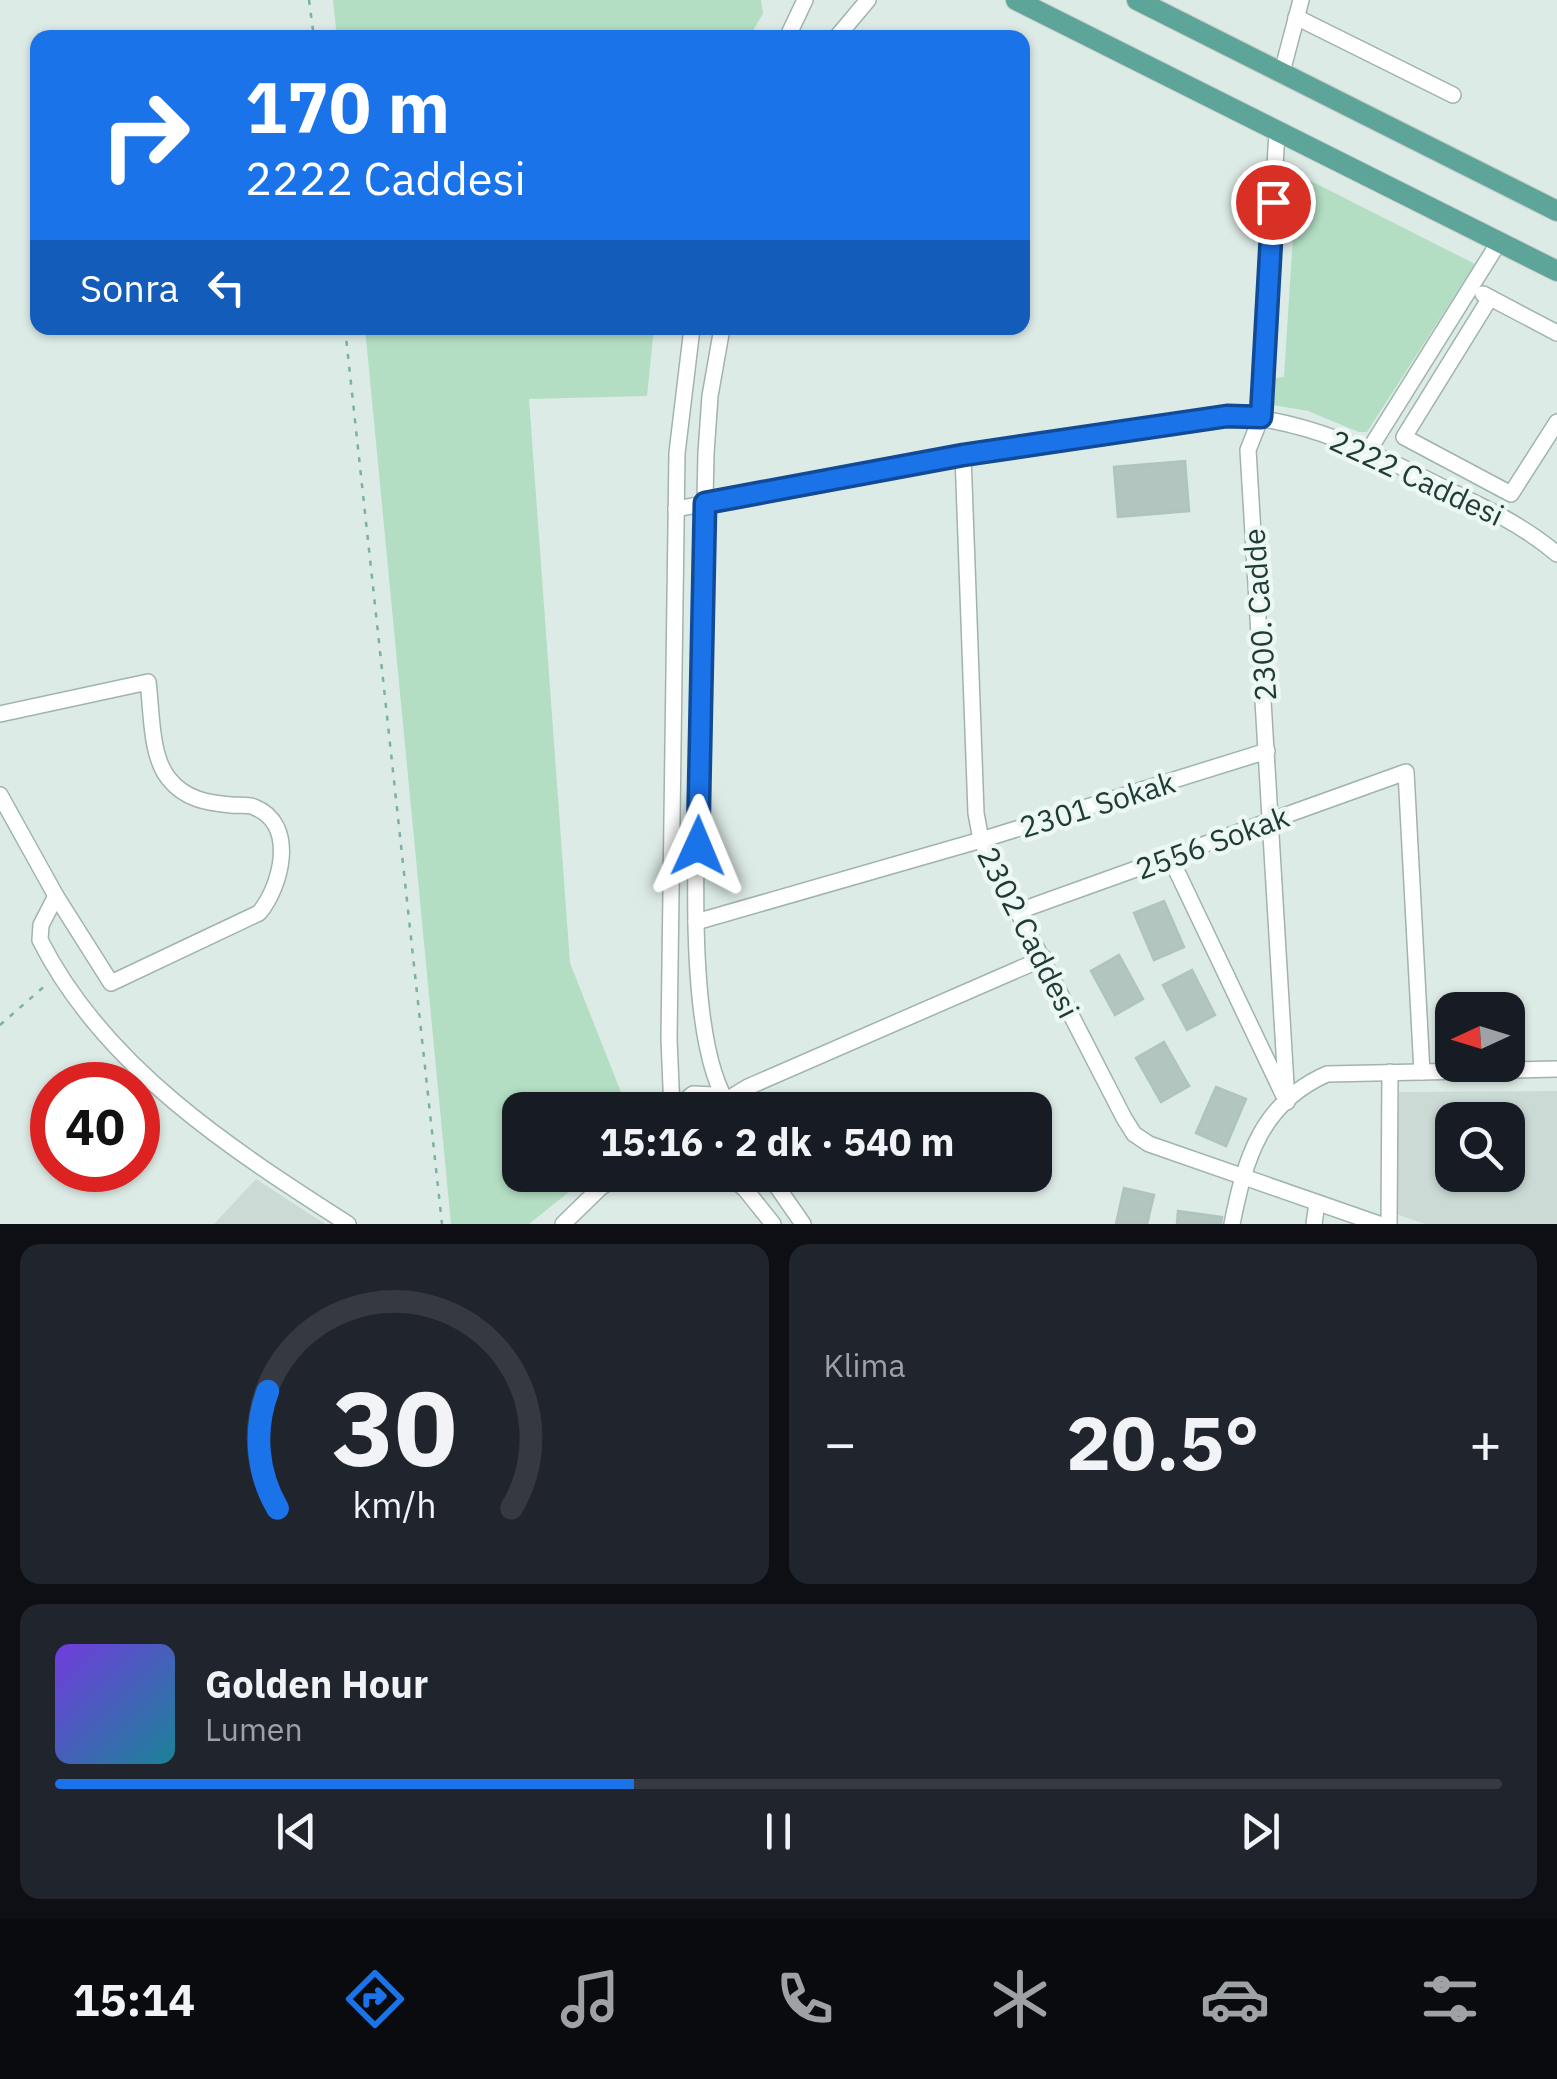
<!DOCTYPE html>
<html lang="tr">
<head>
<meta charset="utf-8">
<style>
	body { margin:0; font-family:"IBM Plex Sans",sans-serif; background:#20242c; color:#f1f3f6; height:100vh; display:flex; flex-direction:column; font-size:38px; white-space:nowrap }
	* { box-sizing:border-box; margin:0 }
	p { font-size:32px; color:#9ea1a6 }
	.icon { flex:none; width:55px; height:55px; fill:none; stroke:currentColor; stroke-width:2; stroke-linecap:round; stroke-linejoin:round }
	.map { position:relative; height:1224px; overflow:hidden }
	.sheet { display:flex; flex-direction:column; gap:20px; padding:20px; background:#0d0f14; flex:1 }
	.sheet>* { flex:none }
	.hud { position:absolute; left:30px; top:30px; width:1000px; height:305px; border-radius:20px; box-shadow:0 2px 8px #0004; background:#1a73e8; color:#fff; overflow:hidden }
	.needle { width:65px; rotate:266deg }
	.fabs { position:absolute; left:1435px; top:992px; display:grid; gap:20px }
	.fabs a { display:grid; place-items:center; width:90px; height:90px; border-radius:20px; background:#171b24; box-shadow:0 2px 8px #0004; font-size:50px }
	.speed { position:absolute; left:30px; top:1062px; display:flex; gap:20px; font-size:50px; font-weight:700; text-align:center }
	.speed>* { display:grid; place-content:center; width:130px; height:130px; border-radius:50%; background:#171b24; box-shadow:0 2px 8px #0004; line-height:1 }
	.speed .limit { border:15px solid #d22; background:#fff; color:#111 }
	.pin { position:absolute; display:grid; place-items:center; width:85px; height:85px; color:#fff; margin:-42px; border:5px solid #fff; border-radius:50%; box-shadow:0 2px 10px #0007 }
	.me { position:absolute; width:110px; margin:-55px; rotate:1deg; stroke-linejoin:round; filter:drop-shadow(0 0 8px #0008) }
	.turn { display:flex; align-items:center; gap:35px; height:210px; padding:0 50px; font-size:45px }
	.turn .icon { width:130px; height:130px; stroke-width:2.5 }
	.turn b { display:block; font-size:70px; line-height:85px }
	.then { display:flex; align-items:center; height:95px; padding:0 50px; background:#0003; gap:20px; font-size:38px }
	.big { font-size:75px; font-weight:800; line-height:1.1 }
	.sheet .tile { flex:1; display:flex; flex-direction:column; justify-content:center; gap:15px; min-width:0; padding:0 35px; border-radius:20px; background:#20242c }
	.sheet .dial { align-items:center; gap:0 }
	.dial svg { height:260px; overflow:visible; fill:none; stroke:#363941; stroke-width:7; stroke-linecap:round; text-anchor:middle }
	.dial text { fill:#f1f3f6; stroke:none }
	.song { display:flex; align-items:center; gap:30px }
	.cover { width:120px; height:120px; border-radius:15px; background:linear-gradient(135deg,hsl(260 70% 55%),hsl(190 70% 35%)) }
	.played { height:10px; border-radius:5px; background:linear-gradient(90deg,#1a73e8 40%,#363941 40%) }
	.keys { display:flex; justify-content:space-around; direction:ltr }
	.heat { display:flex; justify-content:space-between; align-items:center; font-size:55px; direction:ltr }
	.sheet .tiles { flex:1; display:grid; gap:20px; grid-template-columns:1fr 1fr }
	.tile:last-child { grid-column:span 2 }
	.trip { position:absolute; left:502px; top:1092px; width:550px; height:100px; border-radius:20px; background:#171b24; box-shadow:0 2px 8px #0004; font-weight:800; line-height:100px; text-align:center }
	.menu { display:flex; height:160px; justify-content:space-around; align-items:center; background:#090b0e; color:#9ea1a6 }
	.menu .icon { width:70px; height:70px }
	.menu .selected { color:#1a73e8 }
	.menu b { font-size:45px; color:#f1f3f6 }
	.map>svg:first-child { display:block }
	.built { fill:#cbdad5; fill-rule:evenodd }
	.green { fill:#b3dec3 }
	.building { fill:#b2c5bf; stroke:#afc4be; stroke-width:2.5 }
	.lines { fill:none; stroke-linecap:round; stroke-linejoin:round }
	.minor-casing { stroke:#a0b3ae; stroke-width:18 }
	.major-casing { stroke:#c0c8c7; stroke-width:22 }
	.path { stroke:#7bb1a5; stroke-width:2.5; stroke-dasharray:5 8; stroke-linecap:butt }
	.minor { stroke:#fff; stroke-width:15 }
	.major { stroke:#5da499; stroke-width:20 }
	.route-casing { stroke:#114b97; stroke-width:25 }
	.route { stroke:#1a73e8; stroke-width:18 }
	.labels { text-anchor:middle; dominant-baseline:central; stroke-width:9; stroke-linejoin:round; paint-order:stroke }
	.street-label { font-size:30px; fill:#1e3b36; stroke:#edf7f3 }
</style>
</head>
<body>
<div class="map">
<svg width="1557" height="1224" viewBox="0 0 1557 1224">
	<rect width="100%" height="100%" fill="#ddebe6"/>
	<g class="built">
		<path d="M1557,1091V1224H1425L1396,1214L1399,1092ZM1452,1120H1508V1175H1452Z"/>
		<polygon points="256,1179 325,1224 214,1224"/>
	</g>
	<g class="green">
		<polygon points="333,0 761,0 763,14 749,37 337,38"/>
		<polygon points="1297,174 1475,264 1367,432 1359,432 1308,411 1273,405 1275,378 1284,377"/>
		<polygon points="365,328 654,328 647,396 529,399 570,963 628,1110 520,1110 520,1175 590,1175 529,1224 451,1224"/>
	</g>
	<g class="building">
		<polygon points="1185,461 1189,511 1118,517 1114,467"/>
		<polygon points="1164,901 1184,947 1154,960 1134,913"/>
		<polygon points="1119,955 1143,999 1115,1015 1091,971"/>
		<polygon points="1192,970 1215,1015 1187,1030 1163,985"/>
		<polygon points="1164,1042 1189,1086 1161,1102 1136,1058"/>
		<polygon points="1216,1087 1246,1099 1226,1146 1196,1133"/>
		<polygon points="1124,1188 1154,1195 1147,1224 1116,1224"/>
		<polygon points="1178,1211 1222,1217 1221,1224 1177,1224"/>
	</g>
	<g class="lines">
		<defs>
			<g id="minor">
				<polyline points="1296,17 1453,95"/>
				<polyline points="787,38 805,0"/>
				<polyline points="836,38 868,0"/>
				<polyline points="1282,72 1301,0"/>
				<polyline points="1277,131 1261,417 1248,450 1287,1102"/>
				<polyline points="1483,294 1557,333"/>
				<polyline points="1490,298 1404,437 1511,494 1557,422"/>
				<path d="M722,328L710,396L706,453C704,547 702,641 700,735C698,821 681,1044 732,1110"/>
				<polyline points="1369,450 1499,242"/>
				<polyline points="963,455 976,813 981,840 1124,1118 1134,1134 1149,1144 1379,1224"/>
				<path d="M676,509L963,455L1227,415C1306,419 1375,453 1444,488C1484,507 1523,525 1557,554"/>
				<path d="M0,714L148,682C152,712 150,756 169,779C185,799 207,803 231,805C237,806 248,804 254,807C298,824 281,887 259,913L111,983L56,896L0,795"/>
				<polyline points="1170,857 1283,1094"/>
				<path d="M56,896L41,925L40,940C104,1067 231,1149 348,1224"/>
				<polyline points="1019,911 1406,772 1422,1072"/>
				<polyline points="696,922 981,840 1267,751"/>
				<polyline points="725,1101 748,1087 1044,958"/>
				<polyline points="672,1110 669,1039 677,453 692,328"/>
				<polyline points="674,1110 693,1094 715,1095 725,1101"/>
				<polyline points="728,1175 745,1189 773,1224"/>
				<polyline points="769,1175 803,1224"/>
				<polyline points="563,1224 600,1188 620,1175"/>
				<path d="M1232,1224C1245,1159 1261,1103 1327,1074L1557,1069"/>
				<polyline points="1314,1224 1317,1203"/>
				<polyline points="1389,1224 1390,1072"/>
			</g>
			<g id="major">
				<polyline points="1016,0 1557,271"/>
				<polyline points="1137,0 1557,211"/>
			</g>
		</defs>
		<use href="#minor" class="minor-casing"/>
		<use href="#major" class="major-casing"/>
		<g class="path">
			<polyline points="309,0 314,38"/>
			<polyline points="345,328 442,1224"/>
			<polyline points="0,1025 47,984"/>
		</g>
		<use href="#minor" class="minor"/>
		<use href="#major" class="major"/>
	</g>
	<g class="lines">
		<defs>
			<polyline id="route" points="698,846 705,503 963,455 1227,416 1261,417 1273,202"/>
		</defs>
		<use href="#route" class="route-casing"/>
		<use href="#route" class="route"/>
	</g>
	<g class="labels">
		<g class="street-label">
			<text transform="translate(1417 477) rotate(25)">2222 Caddesi</text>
			<text transform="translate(1259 615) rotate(-94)">2300. Cadde</text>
			<text transform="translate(1097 804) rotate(-17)">2301 Sokak</text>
			<text transform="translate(1212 842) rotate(-20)">2556 Sokak</text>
			<text transform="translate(1029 932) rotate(63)">2302 Caddesi</text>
		</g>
	</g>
</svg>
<div class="fabs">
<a><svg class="needle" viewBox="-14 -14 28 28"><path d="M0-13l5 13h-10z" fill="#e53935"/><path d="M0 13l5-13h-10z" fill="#9ea1a6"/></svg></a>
<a><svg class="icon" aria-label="search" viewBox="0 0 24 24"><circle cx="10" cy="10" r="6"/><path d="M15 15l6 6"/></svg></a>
</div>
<div class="speed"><div class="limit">40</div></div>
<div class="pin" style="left:1273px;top:202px;background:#d93025"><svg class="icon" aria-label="arrive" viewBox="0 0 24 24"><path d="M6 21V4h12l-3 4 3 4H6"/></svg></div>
<svg class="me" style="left:698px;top:846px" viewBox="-20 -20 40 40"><path d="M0-17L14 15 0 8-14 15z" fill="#1a73e8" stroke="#fff" stroke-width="4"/></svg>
<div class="trip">15:16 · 2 dk · 540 m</div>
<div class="hud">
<div class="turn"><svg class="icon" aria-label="right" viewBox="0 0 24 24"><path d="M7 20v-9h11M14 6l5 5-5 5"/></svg><div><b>170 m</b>2222 Caddesi</div></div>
<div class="then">Sonra<svg class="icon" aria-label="left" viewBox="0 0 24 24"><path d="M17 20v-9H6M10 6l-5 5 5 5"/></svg></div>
</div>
</div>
<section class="sheet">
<div class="tiles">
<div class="tile dial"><svg viewBox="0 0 100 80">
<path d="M14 69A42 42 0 1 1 86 69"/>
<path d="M14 69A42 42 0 0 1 11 33" stroke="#1a73e8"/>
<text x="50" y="56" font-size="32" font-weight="700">30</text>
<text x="50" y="72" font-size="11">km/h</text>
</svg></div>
<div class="tile"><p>Klima</p>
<div class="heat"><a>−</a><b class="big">20.5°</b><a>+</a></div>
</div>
<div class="tile">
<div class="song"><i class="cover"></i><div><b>Golden Hour</b><p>Lumen</p></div></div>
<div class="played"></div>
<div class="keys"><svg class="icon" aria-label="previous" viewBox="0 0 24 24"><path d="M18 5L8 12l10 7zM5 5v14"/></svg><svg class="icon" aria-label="pause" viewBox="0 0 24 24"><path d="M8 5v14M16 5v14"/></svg><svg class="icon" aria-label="next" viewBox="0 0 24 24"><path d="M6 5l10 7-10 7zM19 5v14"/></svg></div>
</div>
</div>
</section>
<nav class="menu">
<b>15:14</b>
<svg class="icon selected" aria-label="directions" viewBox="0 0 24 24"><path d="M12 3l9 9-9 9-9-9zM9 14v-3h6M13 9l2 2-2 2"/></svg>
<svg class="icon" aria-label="music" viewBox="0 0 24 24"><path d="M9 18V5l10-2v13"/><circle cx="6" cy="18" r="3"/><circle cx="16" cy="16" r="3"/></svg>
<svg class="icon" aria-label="phone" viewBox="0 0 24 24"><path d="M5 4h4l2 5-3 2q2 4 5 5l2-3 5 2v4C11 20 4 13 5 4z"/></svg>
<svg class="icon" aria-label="climate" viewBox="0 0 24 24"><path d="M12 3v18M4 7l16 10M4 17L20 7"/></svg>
<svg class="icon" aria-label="car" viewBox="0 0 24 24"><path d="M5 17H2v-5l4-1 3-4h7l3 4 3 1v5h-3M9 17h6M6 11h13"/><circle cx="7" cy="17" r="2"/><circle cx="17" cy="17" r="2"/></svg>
<svg class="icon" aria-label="filters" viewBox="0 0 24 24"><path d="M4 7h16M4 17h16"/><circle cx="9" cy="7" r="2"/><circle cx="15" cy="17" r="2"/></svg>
</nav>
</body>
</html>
